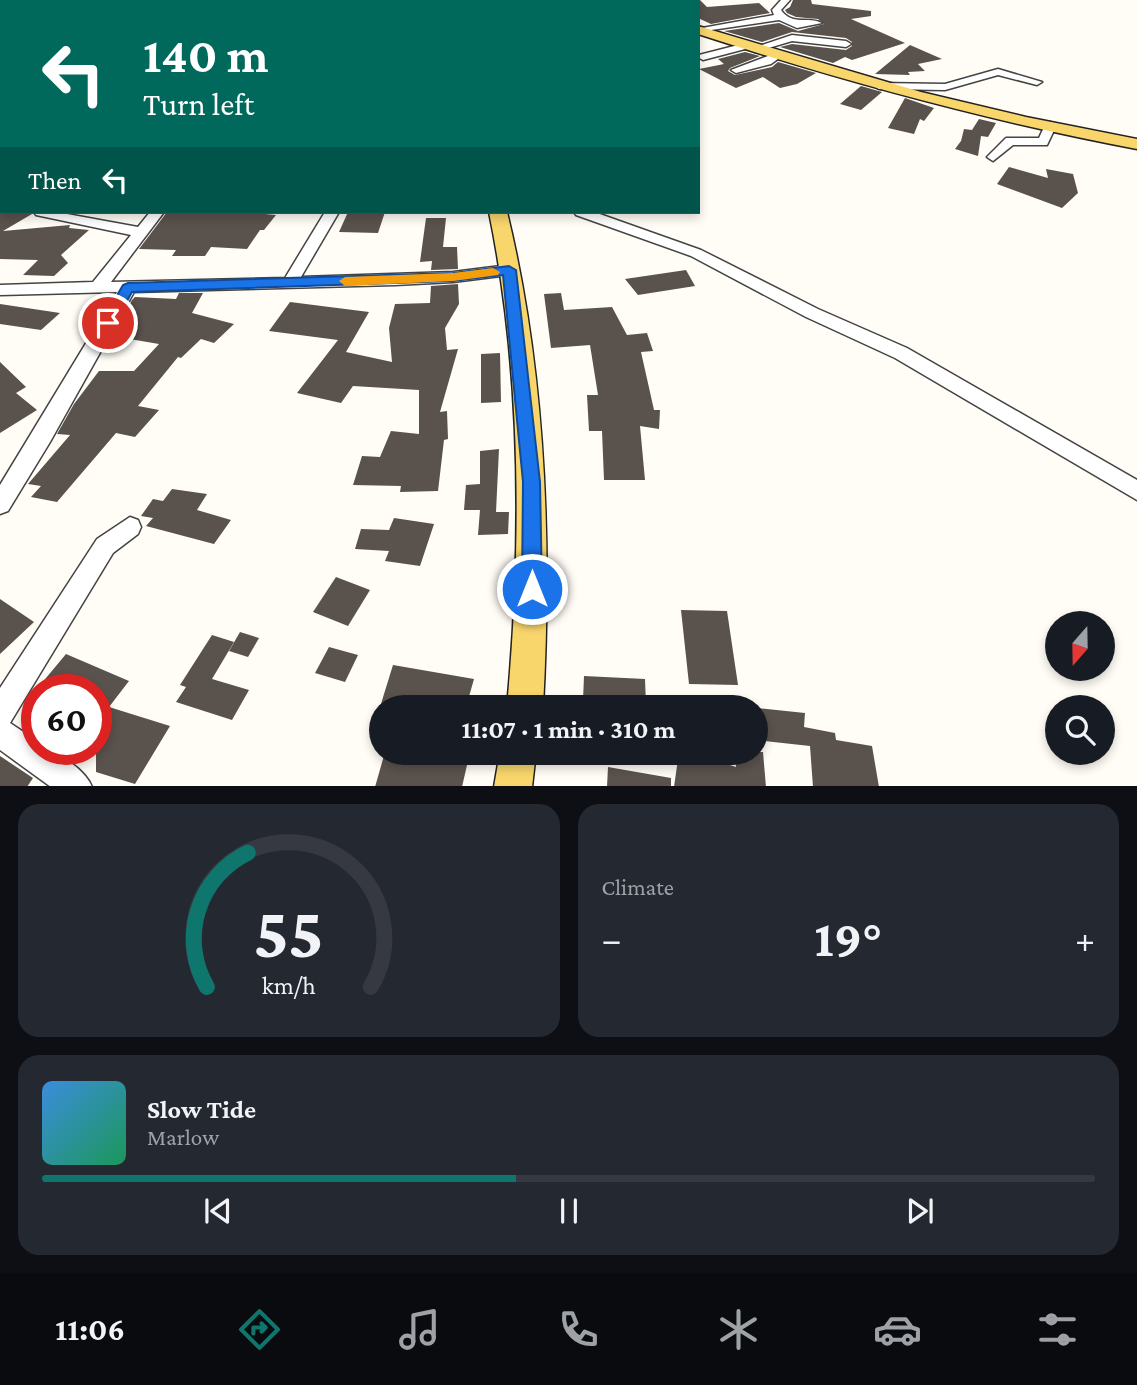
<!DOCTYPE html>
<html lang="en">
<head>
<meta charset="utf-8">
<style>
	body { margin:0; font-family:"Crimson Pro",serif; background:#242831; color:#f1f3f6; height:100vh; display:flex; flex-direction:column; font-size:26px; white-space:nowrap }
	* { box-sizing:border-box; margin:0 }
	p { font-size:23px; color:#9ea1a6 }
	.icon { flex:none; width:38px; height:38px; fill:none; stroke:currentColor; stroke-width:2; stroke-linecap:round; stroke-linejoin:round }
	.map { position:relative; height:786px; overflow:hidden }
	.drawer { display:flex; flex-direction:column; gap:18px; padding:18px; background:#0d0f14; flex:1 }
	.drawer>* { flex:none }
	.hud { position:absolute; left:0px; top:0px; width:700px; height:214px; box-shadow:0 4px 10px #0003; background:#00695c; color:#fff; overflow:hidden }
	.needle { width:46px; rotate:200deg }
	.buttons { position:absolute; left:1045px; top:611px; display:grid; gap:14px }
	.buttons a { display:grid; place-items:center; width:70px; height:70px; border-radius:50%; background:#171b24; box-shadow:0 4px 10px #0003; font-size:35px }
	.speed { position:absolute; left:21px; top:674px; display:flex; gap:14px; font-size:35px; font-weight:700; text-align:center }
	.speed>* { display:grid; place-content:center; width:91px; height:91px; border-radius:50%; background:#171b24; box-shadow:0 4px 10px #0003; line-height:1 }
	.speed .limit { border:10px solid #d22; background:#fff; color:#111 }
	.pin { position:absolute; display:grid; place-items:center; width:60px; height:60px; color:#fff; margin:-30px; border:4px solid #fff; border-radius:50%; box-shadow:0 2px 7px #0007 }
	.me { position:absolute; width:77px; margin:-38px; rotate:0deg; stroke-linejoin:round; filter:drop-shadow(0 0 5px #0008) }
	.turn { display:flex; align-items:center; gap:24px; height:147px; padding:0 28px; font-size:32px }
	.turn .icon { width:91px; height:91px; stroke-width:2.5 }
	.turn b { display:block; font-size:49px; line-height:60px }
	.then { display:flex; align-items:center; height:66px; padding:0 28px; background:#0003; gap:14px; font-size:26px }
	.big { font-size:52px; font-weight:700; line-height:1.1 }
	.drawer .widget { flex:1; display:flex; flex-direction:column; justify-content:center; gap:10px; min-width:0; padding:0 24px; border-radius:21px; background:#242831 }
	.drawer .dial { align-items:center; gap:0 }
	.dial svg { height:182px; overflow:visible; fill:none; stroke:#363941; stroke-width:7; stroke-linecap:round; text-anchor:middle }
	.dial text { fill:#f1f3f6; stroke:none }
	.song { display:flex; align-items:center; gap:21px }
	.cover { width:84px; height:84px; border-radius:10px; background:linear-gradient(135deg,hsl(210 70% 55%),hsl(150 70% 35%)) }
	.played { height:7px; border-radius:4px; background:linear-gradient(90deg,#0f766e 45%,#363941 45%) }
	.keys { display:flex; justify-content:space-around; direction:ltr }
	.heat { display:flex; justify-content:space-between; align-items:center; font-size:38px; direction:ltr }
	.drawer .tiles { flex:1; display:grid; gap:18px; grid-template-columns:1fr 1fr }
	.widget:last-child { grid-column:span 2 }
	.trip { position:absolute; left:369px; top:695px; width:399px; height:70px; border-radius:35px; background:#171b24; box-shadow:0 4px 10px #0003; font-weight:700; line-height:70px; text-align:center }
	.dock { display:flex; height:112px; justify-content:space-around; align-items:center; background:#090b0e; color:#9ea1a6 }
	.dock .icon { width:49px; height:49px }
	.dock .current { color:#0f766e }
	.dock b { font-size:32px; color:#f1f3f6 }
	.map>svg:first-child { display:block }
	.building { fill:#5a524d }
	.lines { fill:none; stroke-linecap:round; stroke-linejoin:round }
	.minor-casing { stroke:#444; stroke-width:3 }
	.major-casing { stroke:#222; stroke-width:3 }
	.minor { fill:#fff; fill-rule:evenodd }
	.major { fill:#f9d66b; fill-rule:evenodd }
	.route { fill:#1a73e8; stroke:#114b97; stroke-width:2 }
	.slow { fill:#f59e0b }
</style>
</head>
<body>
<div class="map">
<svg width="1137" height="787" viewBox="0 0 1137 787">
	<rect width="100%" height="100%" fill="#fffdf5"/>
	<g class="building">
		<polygon points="655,0 700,0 707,7 759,3 770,13 711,24 698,18 698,2"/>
		<polygon points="793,0 811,0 812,4 871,11 871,16 851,19 905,43 852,60 845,57 833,63 780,47 792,44 846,50 852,46 852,42 846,38 792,32 762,42 724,31 779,23 798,31 824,24 818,19 796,17 787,13 785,10 790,7"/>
		<polygon points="910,45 942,59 918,64 925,71 908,72 910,75 875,74"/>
		<polygon points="745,52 760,56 730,68 728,71 735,75 772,67 778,62 816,73 797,84 780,88 763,77 736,88 699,69 724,64 718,59"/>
		<polygon points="861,86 882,92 861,110 840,104"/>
		<polygon points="905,98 934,108 924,121 920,119 914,134 888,128"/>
		<polygon points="979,119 996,123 988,137 981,136 978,156 955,149 961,141 964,129 972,130"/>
		<polygon points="1009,167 1048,178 1046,169 1073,174 1078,193 1062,208 997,184"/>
		<polygon points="0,212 31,212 32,214 3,231 70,225 69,228 89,230 61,255 68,263 54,276 23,275 38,260 0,259"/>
		<polygon points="167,212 242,212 276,215 264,230 260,230 247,249 211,247 205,256 172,256 176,250 139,249"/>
		<polygon points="348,212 385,212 378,233 339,232"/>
		<polygon points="426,218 446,218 443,247 457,247 458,269 431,270 432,261 420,262"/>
		<polygon points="686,270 695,286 638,295 625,279"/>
		<polygon points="458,284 459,304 445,328 447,350 458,349 440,412 447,411 448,439 444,440 438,491 400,492 401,486 353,485 362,456 380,457 391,431 419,434 419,390 353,386 341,403 297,393 338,340 269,331 290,302 369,312 346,352 392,362 389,328 395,304 430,303 431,286"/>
		<polygon points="179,293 203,293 192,313 234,324 214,343 201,339 181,358 178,357 138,406 159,410 135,437 116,433 57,502 31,497 41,486 28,484 70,435 57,434 74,404 99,371 134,371 159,344 112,336 132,300 135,297 176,299"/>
		<polygon points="561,293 564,310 612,307 627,335 647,333 653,351 641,352 654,410 660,410 659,429 640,426 645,480 604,480 602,431 589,431 587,395 598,395 590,345 551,348 544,294"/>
		<polygon points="0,304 60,313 41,330 0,324"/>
		<polygon points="500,353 501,402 481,403 481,354"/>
		<polygon points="0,362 26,387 16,393 37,410 0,433"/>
		<polygon points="499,449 496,512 509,512 508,534 478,535 480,510 464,510 466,485 480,484 480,451"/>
		<polygon points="172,489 207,494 197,510 231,520 214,544 146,526 153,518 141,516 153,499 163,501"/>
		<polygon points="394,518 434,524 420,566 385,561 389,551 355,549 361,529 389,530"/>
		<polygon points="336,577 370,590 348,626 313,612"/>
		<polygon points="0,599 34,622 0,654"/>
		<polygon points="681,610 727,611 738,685 689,684"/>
		<polygon points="240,632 259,638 248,657 229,651"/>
		<polygon points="212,635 234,642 212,679 249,690 232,720 176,702 186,687 180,685"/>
		<polygon points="329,647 358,655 345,682 315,673"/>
		<polygon points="66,654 129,681 109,707 170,726 135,784 96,772 96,690 36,690"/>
		<polygon points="393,665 474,679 466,707 380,707"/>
		<polygon points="584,676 645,679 646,705 583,701"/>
		<polygon points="756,708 805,713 804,727 835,733 836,740 872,746 879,787 813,787 810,746 756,740"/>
		<polygon points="385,752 467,765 462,787 375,787"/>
		<polygon points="679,752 690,752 736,767 735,752 763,752 766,787 674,787"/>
		<polygon points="0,756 33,778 27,787 0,787"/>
		<polygon points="608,767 671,778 671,787 607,787"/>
	</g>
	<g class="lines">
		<defs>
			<g id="minor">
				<polygon points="194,0 202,0 193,2"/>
				<polygon points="250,0 263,0 249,2"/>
				<polygon points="399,0 410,0 398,2"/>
				<polygon points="627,0 636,0 637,2 628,2"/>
				<path d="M781,0H790L781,10C792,26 808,16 822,23L797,28L779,20L698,32L702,28L774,15L772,10Z"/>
				<polygon points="792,35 846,41 851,44 846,47 792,41 755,52 750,49"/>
				<polygon points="746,43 749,44 749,48 703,60 698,57 699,55"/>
				<polygon points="0,50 2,50 0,58"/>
				<polygon points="773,54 782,56 771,64 736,73 731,70"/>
				<polygon points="998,69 1042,82 1037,85 998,75 945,90 879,89 874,86 879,83 945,84"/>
				<polygon points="0,108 2,108 0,117"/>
				<polygon points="1050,122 1056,126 1047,145 1013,145 993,161 987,157 1006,138 1039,138 1046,123"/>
				<polygon points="34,212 56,212 138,227 150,212 164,212 111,282 285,278 325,212 339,212 301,277 453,272 509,265 517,270 509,275 453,282 395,285 134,292 50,442 8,511 0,514 0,485 117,292 0,295 0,285 93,282 131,235 36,215"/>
				<polygon points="574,212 594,212 701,250 818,309 907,348 1137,480 1137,500 895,358 806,317 691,256 576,215"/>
				<path d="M130,517L138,520L141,527L138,534L113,553L10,723L37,741V749C55,749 85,769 92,787H51L0,750V688L97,539Z"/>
			</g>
			<g id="major">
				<polygon points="593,0 608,0 609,2 594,2"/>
				<polygon points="636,0 650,0 635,2"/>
				<path d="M698,26L921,92L1026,117L1137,139V149C988,121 843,81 698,34Z"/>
				<path d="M489,212H507C546,373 552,543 543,707H507C522,544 522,373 489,212Z"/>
				<polygon points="500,752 536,752 532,787 494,787"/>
			</g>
		</defs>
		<use href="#minor" class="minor-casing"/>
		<use href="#major" class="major-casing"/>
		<use href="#minor" class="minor"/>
		<use href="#major" class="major"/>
	</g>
	<polygon class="route" points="509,266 516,270 540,482 542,589 539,595 532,598 525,595 522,589 523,482 503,275 453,281 132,292 113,326 108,328 101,323 123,285 128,283 453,273"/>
	<polygon class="slow" points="493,268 500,272 498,275 453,281 345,286 339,281 345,277 453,273"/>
</svg>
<div class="buttons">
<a><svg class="needle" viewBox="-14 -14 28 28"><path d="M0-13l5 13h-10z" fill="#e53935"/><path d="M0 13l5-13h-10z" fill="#9ea1a6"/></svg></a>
<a><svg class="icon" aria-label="search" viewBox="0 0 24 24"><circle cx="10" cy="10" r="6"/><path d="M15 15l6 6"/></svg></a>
</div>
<div class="speed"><div class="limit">60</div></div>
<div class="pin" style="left:108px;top:323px;background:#d93025"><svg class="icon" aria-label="arrive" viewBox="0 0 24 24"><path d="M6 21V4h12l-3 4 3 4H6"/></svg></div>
<svg class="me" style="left:532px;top:589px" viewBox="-20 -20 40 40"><circle r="17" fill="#1a73e8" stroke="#fff" stroke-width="3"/><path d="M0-11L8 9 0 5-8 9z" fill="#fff"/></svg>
<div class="trip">11:07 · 1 min · 310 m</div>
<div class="hud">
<div class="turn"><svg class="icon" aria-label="left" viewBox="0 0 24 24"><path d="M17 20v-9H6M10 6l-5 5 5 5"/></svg><div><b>140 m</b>Turn left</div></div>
<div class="then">Then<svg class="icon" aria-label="left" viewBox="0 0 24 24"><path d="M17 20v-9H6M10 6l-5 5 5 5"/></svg></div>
</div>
</div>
<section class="drawer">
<div class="tiles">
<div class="widget dial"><svg viewBox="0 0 100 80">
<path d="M14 69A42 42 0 1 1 86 69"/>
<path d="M14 69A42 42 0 0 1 32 10" stroke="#0f766e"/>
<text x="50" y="56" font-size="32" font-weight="700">55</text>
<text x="50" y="72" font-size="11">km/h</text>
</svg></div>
<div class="widget"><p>Climate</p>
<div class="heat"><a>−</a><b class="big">19°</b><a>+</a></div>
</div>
<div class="widget">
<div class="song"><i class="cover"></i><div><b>Slow Tide</b><p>Marlow</p></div></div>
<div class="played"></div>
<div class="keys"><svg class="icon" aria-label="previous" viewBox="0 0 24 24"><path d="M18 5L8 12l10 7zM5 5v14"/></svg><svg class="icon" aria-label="pause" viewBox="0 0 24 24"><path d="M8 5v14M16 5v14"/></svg><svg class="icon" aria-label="next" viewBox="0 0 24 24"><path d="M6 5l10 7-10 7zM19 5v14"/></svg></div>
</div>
</div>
</section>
<nav class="dock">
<b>11:06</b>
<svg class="icon current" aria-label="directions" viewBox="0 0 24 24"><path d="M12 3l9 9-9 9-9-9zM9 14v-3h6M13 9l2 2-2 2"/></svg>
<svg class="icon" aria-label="music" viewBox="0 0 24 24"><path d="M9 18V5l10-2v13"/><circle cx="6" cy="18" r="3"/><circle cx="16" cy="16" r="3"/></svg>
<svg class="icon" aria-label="phone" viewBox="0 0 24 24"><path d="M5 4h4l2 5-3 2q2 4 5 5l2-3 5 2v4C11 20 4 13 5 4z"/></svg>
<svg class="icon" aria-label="climate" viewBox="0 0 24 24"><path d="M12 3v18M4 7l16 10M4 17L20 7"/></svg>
<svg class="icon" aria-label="car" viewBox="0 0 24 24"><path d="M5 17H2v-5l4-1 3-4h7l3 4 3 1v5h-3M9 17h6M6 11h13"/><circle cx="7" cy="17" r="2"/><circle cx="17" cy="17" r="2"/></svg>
<svg class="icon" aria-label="filters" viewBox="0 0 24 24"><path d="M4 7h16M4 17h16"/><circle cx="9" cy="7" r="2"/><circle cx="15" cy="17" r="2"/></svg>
</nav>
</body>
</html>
